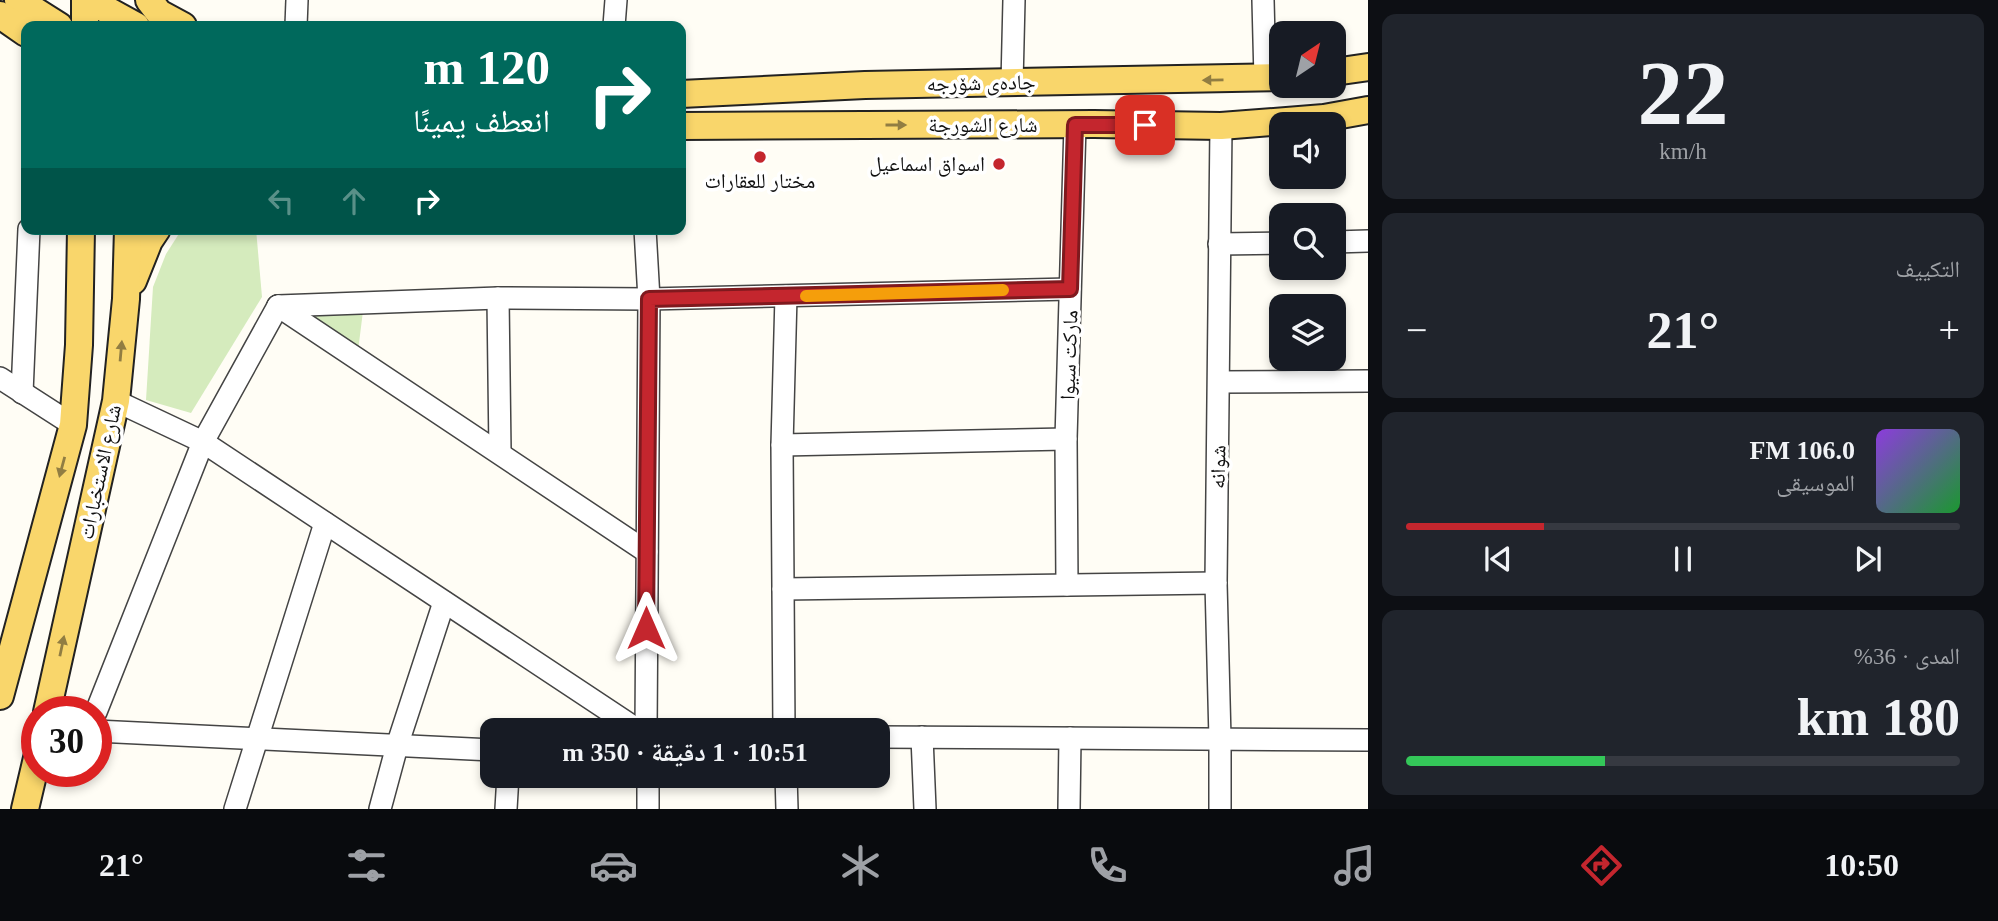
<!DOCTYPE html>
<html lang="ar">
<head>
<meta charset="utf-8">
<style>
	body { margin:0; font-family:"Times New Roman","Noto Naskh Arabic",serif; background:#20242c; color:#f1f3f6; direction:rtl; height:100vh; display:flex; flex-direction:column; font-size:26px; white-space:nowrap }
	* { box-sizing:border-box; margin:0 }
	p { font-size:23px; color:#9ea1a6 }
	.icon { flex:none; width:38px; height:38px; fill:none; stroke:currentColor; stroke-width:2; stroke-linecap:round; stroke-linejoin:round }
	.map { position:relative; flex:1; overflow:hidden; direction:ltr }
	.details { display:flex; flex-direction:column; gap:14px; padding:14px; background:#0d0f14; width:630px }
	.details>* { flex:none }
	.hud { position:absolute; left:21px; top:21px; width:665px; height:214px; border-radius:14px; box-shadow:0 4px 10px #0003; direction:rtl; background:#00695c; color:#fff; overflow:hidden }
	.needle { width:46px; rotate:35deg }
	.controls { position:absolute; left:1269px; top:21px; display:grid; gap:14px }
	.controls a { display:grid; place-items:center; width:77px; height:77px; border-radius:14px; background:#171b24; box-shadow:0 4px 10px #0003; font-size:35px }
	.speed { position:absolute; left:21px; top:696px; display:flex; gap:14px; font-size:35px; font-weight:700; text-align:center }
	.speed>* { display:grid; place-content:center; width:91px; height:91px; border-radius:50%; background:#171b24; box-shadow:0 4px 10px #0003; line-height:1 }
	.speed .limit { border:10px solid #d22; background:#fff; color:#111 }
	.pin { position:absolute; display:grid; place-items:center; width:60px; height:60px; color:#fff; margin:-30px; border-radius:14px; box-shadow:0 4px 10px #0006 }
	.me { position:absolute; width:77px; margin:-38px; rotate:0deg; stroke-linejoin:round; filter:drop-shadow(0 0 5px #0008) }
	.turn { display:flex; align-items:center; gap:24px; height:147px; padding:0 21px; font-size:32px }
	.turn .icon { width:91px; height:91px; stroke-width:2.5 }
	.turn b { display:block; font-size:49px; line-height:60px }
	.lanes { display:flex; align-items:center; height:66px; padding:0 21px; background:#0003; justify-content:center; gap:35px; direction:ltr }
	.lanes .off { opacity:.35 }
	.big { font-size:52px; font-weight:700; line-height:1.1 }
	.details .card { flex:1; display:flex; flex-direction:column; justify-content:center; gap:10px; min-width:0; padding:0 24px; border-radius:14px; background:#20242c }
	.details .dial { align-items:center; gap:0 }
	.dial b { font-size:91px; line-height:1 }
	.song { display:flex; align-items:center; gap:21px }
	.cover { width:84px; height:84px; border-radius:10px; background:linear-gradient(135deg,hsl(270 70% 55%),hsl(130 70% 35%)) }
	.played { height:7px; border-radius:4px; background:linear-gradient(90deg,#c4262e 25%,#363941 25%) }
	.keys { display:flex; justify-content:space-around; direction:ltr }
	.heat { display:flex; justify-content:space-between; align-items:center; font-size:38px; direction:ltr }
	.charge { height:10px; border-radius:5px; background:linear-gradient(90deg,#34c759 36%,#363941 0) }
	.trip { position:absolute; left:480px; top:718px; width:410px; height:70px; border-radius:14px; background:#171b24; box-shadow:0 4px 10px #0003; font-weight:700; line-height:70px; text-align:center; direction:rtl }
	.menu { display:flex; height:112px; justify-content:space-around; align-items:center; background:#090b0e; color:#9ea1a6 }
	.menu .icon { width:49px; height:49px }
	.menu .selected { color:#c4262e }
	.menu b { font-size:32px; color:#f1f3f6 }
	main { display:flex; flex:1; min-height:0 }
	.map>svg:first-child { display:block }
	.green { fill:#d5ebbd }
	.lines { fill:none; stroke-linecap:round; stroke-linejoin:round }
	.minor-casing { stroke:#444; stroke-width:24 }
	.major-casing { stroke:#222; stroke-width:30 }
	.minor { stroke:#fff; stroke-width:21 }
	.major { stroke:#f9d66b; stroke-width:26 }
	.oneway { fill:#917d42 }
	.route-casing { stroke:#7f191e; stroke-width:18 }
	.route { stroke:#c4262e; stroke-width:12 }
	.slow { stroke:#f59e0b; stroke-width:12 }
	.poi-dot { fill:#c4262e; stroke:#fff; stroke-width:2.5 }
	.labels { text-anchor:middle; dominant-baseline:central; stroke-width:7; stroke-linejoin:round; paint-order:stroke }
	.street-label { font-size:21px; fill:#111; stroke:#fff }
	.poi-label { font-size:21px; fill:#111; stroke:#fff; text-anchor:end }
</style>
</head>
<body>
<main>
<section class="details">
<div class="card dial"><b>22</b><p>km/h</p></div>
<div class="card"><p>التكييف</p>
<div class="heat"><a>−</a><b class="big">21°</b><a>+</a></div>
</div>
<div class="card">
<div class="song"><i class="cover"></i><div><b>106.0 FM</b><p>الموسيقى</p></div></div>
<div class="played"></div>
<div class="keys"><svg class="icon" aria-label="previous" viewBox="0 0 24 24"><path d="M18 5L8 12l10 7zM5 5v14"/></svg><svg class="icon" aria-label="pause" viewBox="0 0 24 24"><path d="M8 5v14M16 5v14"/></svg><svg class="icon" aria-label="next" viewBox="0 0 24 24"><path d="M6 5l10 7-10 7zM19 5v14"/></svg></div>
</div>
<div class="card"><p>المدى · 36%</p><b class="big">180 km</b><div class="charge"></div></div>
</section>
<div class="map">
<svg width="1368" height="809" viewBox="0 0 1368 809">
	<rect width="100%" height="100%" fill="#fffdf5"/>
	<g class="green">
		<polygon points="182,229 256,229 262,297 191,413 146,400 153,287 166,254"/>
		<polygon points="363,311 358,351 306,312"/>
	</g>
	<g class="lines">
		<defs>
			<g id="minor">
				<polyline points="1263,0 1265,79"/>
				<polyline points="296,26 297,0"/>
				<polyline points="614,26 616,0"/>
				<polyline points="1012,83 1014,0"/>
				<polyline points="645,229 649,299 646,730"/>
				<polyline points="1334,242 1368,241"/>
				<polyline points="1219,244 1281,243"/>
				<polyline points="498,298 500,452"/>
				<polyline points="278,306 498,298 649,299 1070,289"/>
				<polyline points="278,306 647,552"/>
				<polyline points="0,378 73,425"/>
				<polyline points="1219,382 1368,381"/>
				<polyline points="22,393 29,229"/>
				<polyline points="116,401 203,442 638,730"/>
				<polyline points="782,445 1066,439"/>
				<polyline points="1067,585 1066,439 1075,125"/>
				<polyline points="783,589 1216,583"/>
				<polyline points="96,712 203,442 278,306"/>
				<polyline points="784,730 782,445 786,296"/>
				<polyline points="96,731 492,750"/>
				<polyline points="877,737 1368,740"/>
				<polyline points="922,737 925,809"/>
				<polyline points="786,775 787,809"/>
				<polyline points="235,809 325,523"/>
				<polyline points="380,809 397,746 444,602"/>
				<polyline points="506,809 508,775"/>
				<polyline points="648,809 648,775"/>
				<polyline points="1069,809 1070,738"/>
				<polyline points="1220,809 1220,739 1216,583 1221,126"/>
			</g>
			<g id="major">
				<polyline points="18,0 59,26"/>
				<polyline points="89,0 136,26"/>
				<polyline points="149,0 159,13 183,26"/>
				<polyline points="0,15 26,33"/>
				<polyline points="85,26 85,0"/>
				<polyline points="1334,72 1368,67"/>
				<polyline points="681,94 865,85 1281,77"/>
				<polyline points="681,126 1094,124 1221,126 1324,118 1368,110"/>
				<polyline points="133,281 149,241 157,229"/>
				<polyline points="0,696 73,425 79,345 81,229"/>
				<polyline points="47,712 116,401 126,299 128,229"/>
				<polyline points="25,809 37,758"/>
			</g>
		</defs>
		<use href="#minor" class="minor-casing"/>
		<use href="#major" class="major-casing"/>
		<use href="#minor" class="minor"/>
		<use href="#major" class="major"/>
	</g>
	<defs><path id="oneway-solid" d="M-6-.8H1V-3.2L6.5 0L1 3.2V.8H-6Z" transform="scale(1.75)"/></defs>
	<g class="oneway">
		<use href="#oneway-solid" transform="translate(1213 80) rotate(179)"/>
		<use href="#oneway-solid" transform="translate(896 125)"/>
		<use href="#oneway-solid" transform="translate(121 351) rotate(-85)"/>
		<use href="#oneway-solid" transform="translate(62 467) rotate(105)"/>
		<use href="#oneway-solid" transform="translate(62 646) rotate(-78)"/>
	</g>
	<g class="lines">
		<defs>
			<polyline id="route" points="646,628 649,299 1070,289 1075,125 1145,125"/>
		</defs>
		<use href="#route" class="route-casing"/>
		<use href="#route" class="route"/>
		<polyline class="slow" points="806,296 1003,290"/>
	</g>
	<g class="poi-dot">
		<circle cx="760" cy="157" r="7"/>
		<circle cx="999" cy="164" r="7"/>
	</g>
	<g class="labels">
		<g class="street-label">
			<text transform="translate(981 83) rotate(-1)">جادەی شۆرجە</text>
			<text x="983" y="125">شارع الشورجة</text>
			<text transform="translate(1069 355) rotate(-88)">مارکت سیوا</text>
			<text transform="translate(1218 467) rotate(-89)">شوانە</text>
			<text transform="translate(100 472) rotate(-78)">شارع الاستخبارات</text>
		</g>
		<g class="poi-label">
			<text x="985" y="164">اسواق اسماعيل</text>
			<text x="760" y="181" text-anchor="middle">مختار للعقارات</text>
		</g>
	</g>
</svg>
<div class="controls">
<a><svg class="needle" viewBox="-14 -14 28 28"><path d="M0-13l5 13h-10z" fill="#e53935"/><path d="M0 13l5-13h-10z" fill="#9ea1a6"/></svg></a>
<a><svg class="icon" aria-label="sound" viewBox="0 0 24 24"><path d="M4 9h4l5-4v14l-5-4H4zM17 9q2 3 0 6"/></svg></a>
<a><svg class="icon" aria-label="search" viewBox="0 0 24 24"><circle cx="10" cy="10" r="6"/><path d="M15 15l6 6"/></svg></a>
<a><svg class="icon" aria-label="layers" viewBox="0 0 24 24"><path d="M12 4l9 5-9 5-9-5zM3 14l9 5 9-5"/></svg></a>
</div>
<div class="speed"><div class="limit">30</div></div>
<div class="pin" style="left:1145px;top:125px;background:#d93025"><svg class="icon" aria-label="arrive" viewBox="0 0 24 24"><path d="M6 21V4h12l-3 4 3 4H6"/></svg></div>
<svg class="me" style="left:646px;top:628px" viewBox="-20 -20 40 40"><path d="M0-17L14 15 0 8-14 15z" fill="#c4262e" stroke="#fff" stroke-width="4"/></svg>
<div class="trip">10:51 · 1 دقيقة · 350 m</div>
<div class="hud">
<div class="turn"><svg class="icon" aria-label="right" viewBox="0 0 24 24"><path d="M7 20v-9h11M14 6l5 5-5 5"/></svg><div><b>120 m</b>انعطف يمينًا</div></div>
<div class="lanes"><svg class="icon off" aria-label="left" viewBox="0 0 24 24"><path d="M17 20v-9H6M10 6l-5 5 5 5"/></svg><svg class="icon off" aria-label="ahead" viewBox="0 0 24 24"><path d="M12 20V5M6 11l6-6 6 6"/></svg><svg class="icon" aria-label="right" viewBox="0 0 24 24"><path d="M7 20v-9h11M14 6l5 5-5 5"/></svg></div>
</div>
</div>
</main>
<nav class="menu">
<b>10:50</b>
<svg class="icon selected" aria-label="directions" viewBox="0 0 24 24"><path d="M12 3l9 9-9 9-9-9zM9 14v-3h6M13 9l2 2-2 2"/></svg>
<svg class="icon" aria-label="music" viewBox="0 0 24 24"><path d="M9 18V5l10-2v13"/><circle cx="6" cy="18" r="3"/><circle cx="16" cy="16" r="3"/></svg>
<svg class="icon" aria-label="phone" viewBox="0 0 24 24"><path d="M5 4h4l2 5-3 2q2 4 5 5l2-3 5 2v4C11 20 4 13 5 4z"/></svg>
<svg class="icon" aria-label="climate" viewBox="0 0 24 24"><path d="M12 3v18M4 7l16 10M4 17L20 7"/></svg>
<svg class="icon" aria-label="car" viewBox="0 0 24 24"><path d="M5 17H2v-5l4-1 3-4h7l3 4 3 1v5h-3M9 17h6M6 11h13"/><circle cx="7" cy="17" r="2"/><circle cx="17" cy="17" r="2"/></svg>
<svg class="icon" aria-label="filters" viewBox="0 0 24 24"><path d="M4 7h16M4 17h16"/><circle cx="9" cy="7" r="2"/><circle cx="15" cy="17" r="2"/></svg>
<b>21°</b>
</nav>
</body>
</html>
